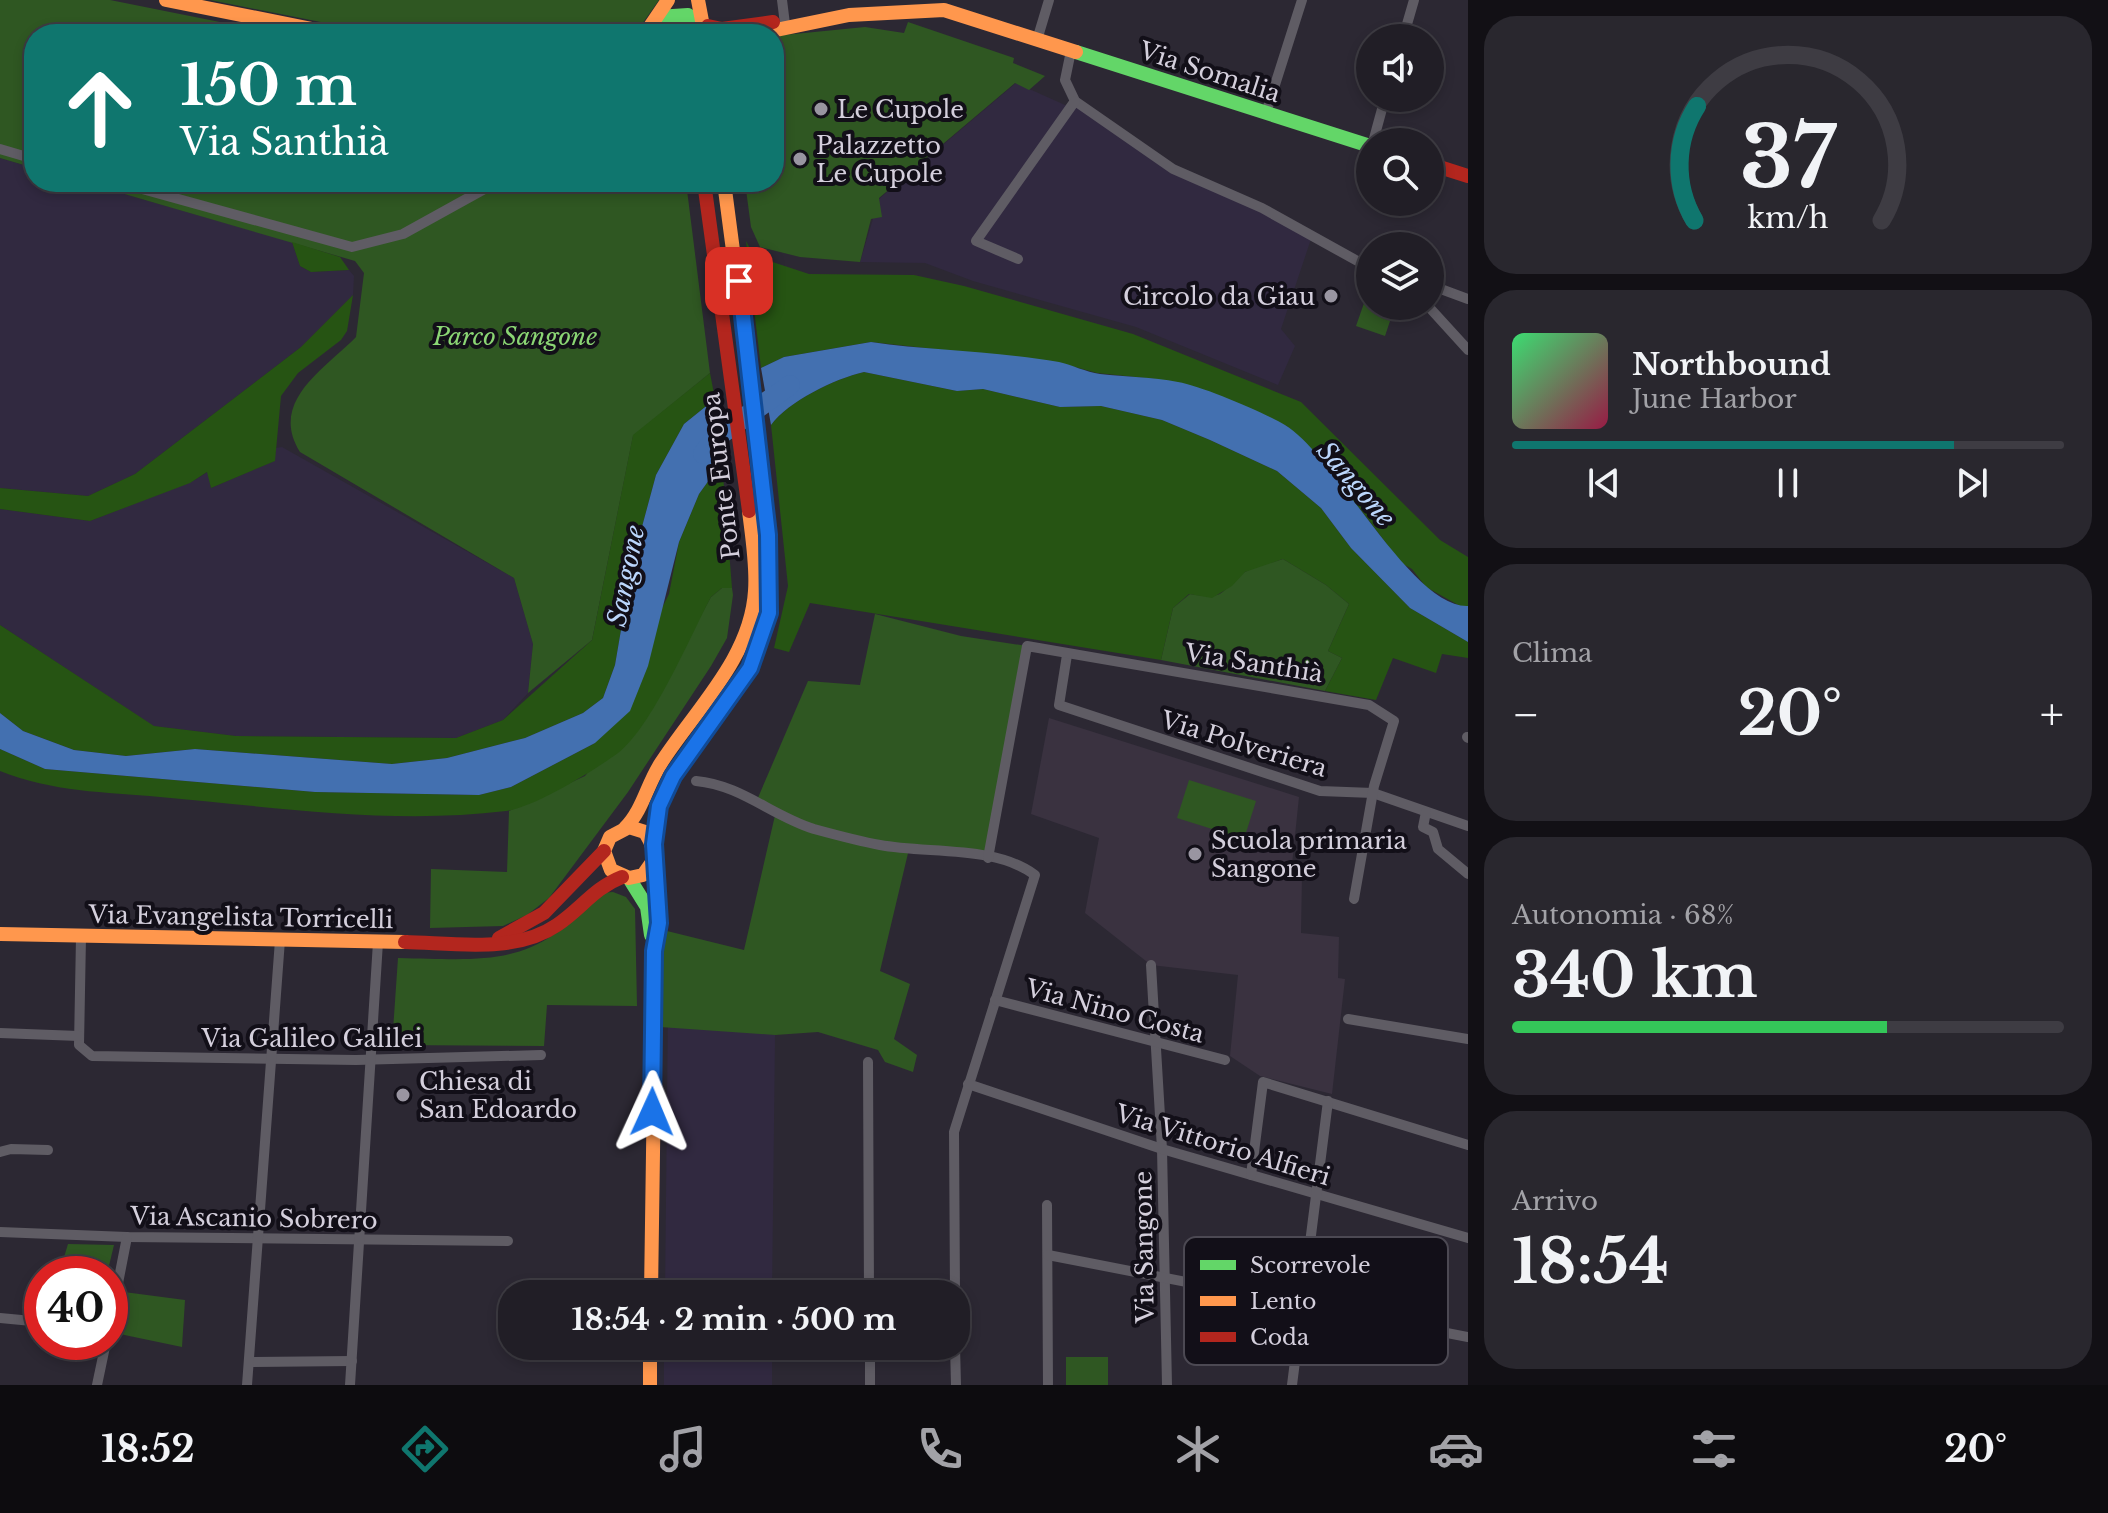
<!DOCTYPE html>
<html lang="it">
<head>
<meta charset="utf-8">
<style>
	body { margin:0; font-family:"Libre Baskerville",serif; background:#29272e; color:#f1f3f6; height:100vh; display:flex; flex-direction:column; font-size:30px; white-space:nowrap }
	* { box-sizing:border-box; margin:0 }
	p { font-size:26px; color:#a2a2a7 }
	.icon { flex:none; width:44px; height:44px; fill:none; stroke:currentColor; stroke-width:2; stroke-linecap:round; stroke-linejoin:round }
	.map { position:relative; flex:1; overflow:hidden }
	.sheet { display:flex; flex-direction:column; gap:16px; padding:16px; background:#121015; width:640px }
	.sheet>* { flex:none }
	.top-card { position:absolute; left:24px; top:24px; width:760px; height:168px; border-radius:32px; box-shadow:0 4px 12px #0003,0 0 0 2px #3e3c43; background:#0f766e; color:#fff; overflow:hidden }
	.controls { position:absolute; left:1356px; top:24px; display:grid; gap:16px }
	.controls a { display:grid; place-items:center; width:88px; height:88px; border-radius:50%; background:#211e26; box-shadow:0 4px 12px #0003,0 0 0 2px #3e3c43; font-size:40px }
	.speed { position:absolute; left:24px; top:1256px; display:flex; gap:16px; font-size:40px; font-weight:700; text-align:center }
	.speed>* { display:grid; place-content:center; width:104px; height:104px; border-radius:50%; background:#211e26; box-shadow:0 4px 12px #0003,0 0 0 2px #3e3c43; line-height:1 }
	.speed .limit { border:12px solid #d22; background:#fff; color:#111 }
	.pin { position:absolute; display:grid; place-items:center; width:68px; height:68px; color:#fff; margin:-34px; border-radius:16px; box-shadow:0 4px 12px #0006 }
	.me { position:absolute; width:88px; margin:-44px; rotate:1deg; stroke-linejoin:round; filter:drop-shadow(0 0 6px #0008) }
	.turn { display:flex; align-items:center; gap:28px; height:168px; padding:0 24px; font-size:36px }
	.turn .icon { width:104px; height:104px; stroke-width:2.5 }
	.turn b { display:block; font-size:56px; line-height:68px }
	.big { font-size:60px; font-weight:700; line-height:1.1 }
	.sheet .tile { flex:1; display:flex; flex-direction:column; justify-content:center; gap:12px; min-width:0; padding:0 28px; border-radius:32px; background:#29272e }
	.sheet .dial { align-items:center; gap:0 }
	.dial svg { height:208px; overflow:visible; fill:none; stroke:#3e3c43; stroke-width:7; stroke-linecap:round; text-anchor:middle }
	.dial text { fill:#f1f3f6; stroke:none }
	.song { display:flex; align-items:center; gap:24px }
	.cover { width:96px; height:96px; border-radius:12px; background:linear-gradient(135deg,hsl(140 70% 55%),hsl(340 70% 35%)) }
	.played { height:8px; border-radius:4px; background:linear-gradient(90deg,#0f766e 80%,#3e3c43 80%) }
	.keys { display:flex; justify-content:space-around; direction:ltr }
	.heat { display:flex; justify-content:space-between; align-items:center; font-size:44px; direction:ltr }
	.charge { height:12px; border-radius:6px; background:linear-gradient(90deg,#34c759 68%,#3e3c43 0) }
	.trip { position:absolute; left:498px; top:1280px; width:472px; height:80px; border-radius:32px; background:#211e26; box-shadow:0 4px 12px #0003,0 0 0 2px #3e3c43; font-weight:700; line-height:80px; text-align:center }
	.menu { display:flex; height:128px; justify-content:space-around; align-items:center; background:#0d0c0f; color:#a2a2a7 }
	.menu .icon { width:56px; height:56px }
	.menu .on { color:#0f766e }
	.menu b { font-size:36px; color:#f1f3f6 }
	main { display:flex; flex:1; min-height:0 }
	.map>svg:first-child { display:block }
	.built { fill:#312940 }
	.education { fill:#3a3240 }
	.green { fill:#2f5722 }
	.forest { fill:#265413 }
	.water { fill:#4370b0 }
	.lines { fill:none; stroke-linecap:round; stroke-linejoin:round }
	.river { stroke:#4370b0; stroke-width:20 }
	.street { stroke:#5f5c64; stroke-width:10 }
	.fast { stroke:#63d668; stroke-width:14 }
	.slow { stroke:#ff974d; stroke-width:14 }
	.jam { stroke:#b3261e; stroke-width:14 }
	.route-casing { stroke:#114b97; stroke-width:20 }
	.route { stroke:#1a73e8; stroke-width:14 }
	.poi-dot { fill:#9995a1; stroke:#120f18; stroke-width:3 }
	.labels { text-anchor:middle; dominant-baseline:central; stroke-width:8; stroke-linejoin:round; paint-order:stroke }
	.street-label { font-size:24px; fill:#d4cfdc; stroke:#120f18 }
	.poi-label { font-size:24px; fill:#d4cfdc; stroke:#120f18; text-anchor:start }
	.park-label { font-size:24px; font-style:italic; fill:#8bd674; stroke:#120f18 }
	.water-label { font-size:26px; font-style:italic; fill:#bbd6fc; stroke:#120f18 }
	.key { fill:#120f18; stroke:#4c4953; stroke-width:2 }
	.key-label { font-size:22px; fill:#d4cfdc }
</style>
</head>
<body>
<main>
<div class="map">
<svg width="1468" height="1385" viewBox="0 0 1468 1385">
	<rect width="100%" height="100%" fill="#2c2833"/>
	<g class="built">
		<polygon points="1016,83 1065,105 1078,106 1172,173 1258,210 1311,239 1281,329 1295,346 1278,385 1136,327 973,281 925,263 860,262 879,199"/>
		<polygon points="0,158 34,168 34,182 83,182 292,242 300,266 311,272 349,270 354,276 353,295 301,347 135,474 88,496 0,488"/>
		<polygon points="282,447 514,578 533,644 528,693 503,720 456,738 236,736 153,726 0,625 0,509 90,521 193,481 208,472 211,488 274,461 276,448"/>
		<polygon points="668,1010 775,1035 772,1294 665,1294"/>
		<rect x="664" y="1346" width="108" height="39"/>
	</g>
	<polygon class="education" points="1049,718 1299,797 1291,874 1302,875 1301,933 1339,937 1338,978 1345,979 1332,1094 1260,1076 1230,1056 1238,975 1151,965 1085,913 1099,838 1031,814"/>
	<g class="green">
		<polygon points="0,0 110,0 280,34 34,34 34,168 0,158"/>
		<polygon points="210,0 659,0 635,34 381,34"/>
		<polygon points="908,22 1014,58 1013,63 1045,76 1029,90 1015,83 879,198 882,217 871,219 860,262 800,257 760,247 751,227 745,182 774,182 774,36 865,27 904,33"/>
		<path d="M83,182H686L710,373L633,436L592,640L528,693L533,644L514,578L300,452C268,401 326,368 356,337L364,273L355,261Z"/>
		<polygon points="1370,286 1370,306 1395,306 1385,336 1356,326"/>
		<path d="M1283,559L1326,585L1349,604L1328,651L1342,658L1325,691L1161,660L1173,608L1190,594C1231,601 1218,589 1245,572C1256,566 1271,563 1283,559Z"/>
		<polygon points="722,588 732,588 733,595 727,638 711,666 628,792 549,898 527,915 503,926 430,928 431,869 507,872 509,811 585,776 672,668 711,597"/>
		<polygon points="875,614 961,636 1027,646 988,858 909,849 880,971 910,984 894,1039 917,1055 913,1072 885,1062 878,1050 818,1032 775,1035 660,1027 663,930 744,950 776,811 757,800 808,681 860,685"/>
		<polygon points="1189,780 1256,801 1244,839 1177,818"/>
		<path d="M613,892L626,897L635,909L637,1006L547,1005L544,1046L392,1045L398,958C491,960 533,968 600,893Z"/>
		<polygon points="68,1244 114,1245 107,1274 59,1274"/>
		<polygon points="124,1292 185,1300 182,1347 115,1333"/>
		<rect x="1066" y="1357" width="42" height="28"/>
	</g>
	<g class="forest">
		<polygon points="746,241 754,256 809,274 914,275 964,286 1133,334 1301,402 1440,540 1468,557 1468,606 1460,606 1426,587 1412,569 1401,563 1361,510 1287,426 1155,379 1097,373 1060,363 871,342 784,357 761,368"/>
		<polygon points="292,242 340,257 349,270 311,272 300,266"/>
		<polygon points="353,295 347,331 341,340 298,373 281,396 275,461 211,488 207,472 190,483 90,521 0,509 0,488 88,496 135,474 301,347"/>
		<path d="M864,372L957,391L983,389L1060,407L1101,406L1162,420L1210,440L1277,471L1321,508L1351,548L1410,608L1468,642V658L1442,654L1436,673L1393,658L1376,700L1325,691L1342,658L1328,651L1349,604L1326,585L1283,559L1245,572L1232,586L1212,598L1189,594L1173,608L1161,660L810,603L789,652L774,648L788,586L771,425C789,401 834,379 864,372Z"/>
		<polygon points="710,373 715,399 684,424 656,475 633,560 615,665 603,698 583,713 525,738 447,758 392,764 195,749 126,756 74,750 23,731 0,713 0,625 154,726 236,736 456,738 503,720 592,640 633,435"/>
		<path d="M722,462L732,588H722L711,597C690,637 652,727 618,753C595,770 533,808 506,811C391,825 274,807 160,797C104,792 53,792 0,771V749L45,769L315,792L479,795L511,787L595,743L669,594L679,542L699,494Z"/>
	</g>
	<g class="water">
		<path d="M871,342C933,351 997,351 1059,362C1072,365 1086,372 1100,374C1126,377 1152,377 1178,382C1202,386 1265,413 1285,425C1336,456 1411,608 1468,606V642L1410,608L1351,548L1321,508L1277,471L1210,440L1162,420L1101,406L1060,407L983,389L957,391L864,372C834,379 789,401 771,425L761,368L784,357Z"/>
		<polygon points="715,399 722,462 699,494 679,542 648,666 630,711 595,743 511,787 479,795 315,792 45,769 0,749 0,713 23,731 74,750 126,756 195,749 392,764 447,758 525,738 583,713 603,698 615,665 633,560 656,475 684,424"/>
	</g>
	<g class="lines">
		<polyline class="river" points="703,454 714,439 790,385"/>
		<g class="street">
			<polyline points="782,0 785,24"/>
			<polyline points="1403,38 1414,0"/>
			<polyline points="1037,40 1049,0"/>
			<polyline points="1071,51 1065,80 1075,101 1173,169 1262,208 1370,268"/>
			<polyline points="1266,113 1302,0"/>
			<polyline points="1373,142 1385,98"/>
			<polyline points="0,149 34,159"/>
			<polyline points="117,182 352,247 403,234 497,182"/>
			<polyline points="1018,259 976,241 1075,101"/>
			<polyline points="1430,285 1468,299"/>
			<polyline points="1428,306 1468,350"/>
			<polyline points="1067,655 1059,705 1320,791 1373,793 1468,826"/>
			<polyline points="1467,737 1468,738"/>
			<path d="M696,781C741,785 772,816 814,829C836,835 858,841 880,845C928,854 995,845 1035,875L954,1132L955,1294"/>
			<polyline points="1426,812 1423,827 1433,832 1438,849 1468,874"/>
			<polyline points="988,858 1027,646 1369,705 1394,721 1374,786 1354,899"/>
			<polyline points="81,937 79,1045 92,1056 356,1060 541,1055"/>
			<polyline points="1151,965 1162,1149 1167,1385"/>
			<polyline points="995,1000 1225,1060"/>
			<polyline points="1348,1019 1468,1039"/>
			<polyline points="0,1033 79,1036"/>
			<polyline points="868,1062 869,1294"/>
			<polyline points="968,1084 1162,1149 1468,1238"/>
			<polyline points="0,1152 11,1149 48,1150"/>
			<polyline points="1251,1175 1263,1082 1468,1145"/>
			<polyline points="1047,1205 1048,1385"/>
			<polyline points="0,1232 127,1237 508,1241"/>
			<polyline points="1048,1255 1468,1337"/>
			<polyline points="0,1318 32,1321"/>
			<polyline points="110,1324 127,1237"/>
			<polyline points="870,1346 870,1385"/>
			<polyline points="955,1346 956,1385"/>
			<polyline points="249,1362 352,1361"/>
			<polyline points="97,1385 106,1342"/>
			<polyline points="247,1385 280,940"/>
			<polyline points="350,1385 378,942"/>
			<polyline points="1292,1385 1328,1101"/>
		</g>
		<g class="fast">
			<polyline points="658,17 688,15 712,31"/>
			<polyline points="1076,52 1370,146"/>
			<polyline points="654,844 659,806 666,788 750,668 769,613 771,575"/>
			<polyline points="629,878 647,907 651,935"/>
		</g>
		<g class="slow">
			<polyline points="166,0 337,34"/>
			<polyline points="698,0 702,21"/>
			<polyline points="645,34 668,0"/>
			<polyline points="757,34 849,15 944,10 1076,52"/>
			<polyline points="724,182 762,471 771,575"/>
			<path d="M625,828C643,810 647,784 661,763C695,710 751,658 755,591C757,566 752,536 749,511"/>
			<polyline points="0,934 405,942"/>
			<path d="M651,1294L657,871C655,856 653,844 645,832L629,827L610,837L604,851L611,870L629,878L643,875L655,858"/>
			<polyline points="650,1346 650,1385"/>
		</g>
		<g class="jam">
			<polyline points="708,26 722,29 773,22"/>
			<polyline points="1430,164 1468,176"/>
			<polyline points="704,182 749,511"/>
			<polyline points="499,938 544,913 604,851"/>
			<path d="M405,942C453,943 515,954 557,925C581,909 594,888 622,877"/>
		</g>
	</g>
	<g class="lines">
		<defs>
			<polyline id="route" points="652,1112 654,951 659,923 654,844 659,806 673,776 750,668 769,613 768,535 739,281"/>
		</defs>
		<use href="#route" class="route-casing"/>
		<use href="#route" class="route"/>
	</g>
	<g class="poi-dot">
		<circle cx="821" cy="109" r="8"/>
		<circle cx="800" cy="159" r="8"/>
		<circle cx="1331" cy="296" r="8"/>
		<circle cx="1195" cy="854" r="8"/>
		<circle cx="403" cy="1095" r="8"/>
	</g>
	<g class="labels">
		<g class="street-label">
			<text transform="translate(1210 72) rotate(18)">Via Somalia</text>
			<text transform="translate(721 476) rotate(-97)">Ponte Europa</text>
			<text transform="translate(1254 663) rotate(9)">Via Santhià</text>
			<text transform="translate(1244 744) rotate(17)">Via Polveriera</text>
			<text transform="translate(241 917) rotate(1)">Via Evangelista Torricelli</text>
			<text transform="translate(1115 1011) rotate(15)">Via Nino Costa</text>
			<text x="312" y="1038">Via Galileo Galilei</text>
			<text transform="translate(1223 1145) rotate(17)">Via Vittorio Alfieri</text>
			<text transform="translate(254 1218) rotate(1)">Via Ascanio Sobrero</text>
			<text transform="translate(1144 1247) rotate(-91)">Via Sangone</text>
		</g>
		<g class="poi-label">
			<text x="837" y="109">Le Cupole</text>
			<text x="816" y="145">Palazzetto<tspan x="816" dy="28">Le Cupole</tspan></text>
			<text x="1315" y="296" text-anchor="end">Circolo da Giau</text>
			<text x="1211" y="840">Scuola primaria<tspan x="1211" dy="28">Sangone</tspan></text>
			<text x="419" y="1081">Chiesa di<tspan x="419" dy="28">San Edoardo</tspan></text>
		</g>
		<g class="park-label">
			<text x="515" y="336">Parco Sangone</text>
		</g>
		<g class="water-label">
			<text transform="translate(1356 484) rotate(49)">Sangone</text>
			<text transform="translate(626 576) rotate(-79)">Sangone</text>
		</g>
	</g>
	<rect x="1184" y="1237" width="264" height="128" rx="12" class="key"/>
	<rect x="1200" y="1260" width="36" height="10" fill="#63d668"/>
	<rect x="1200" y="1296" width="36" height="10" fill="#ff974d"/>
	<rect x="1200" y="1332" width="36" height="10" fill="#b3261e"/>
	<g class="key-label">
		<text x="1250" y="1273">Scorrevole</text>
		<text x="1250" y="1309">Lento</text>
		<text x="1250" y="1345">Coda</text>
	</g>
</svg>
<div class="controls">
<a><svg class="icon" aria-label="sound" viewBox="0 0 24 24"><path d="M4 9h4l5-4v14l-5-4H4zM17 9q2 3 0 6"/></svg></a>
<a><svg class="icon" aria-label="search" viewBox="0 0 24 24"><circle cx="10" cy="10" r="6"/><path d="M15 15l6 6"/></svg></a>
<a><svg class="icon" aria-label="layers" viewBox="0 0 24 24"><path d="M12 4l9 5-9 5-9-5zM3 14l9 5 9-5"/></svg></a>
</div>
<div class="speed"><div class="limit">40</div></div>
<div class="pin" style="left:739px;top:281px;background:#d93025"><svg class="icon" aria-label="arrive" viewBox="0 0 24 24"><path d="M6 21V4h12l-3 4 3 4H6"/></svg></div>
<svg class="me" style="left:652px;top:1112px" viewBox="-20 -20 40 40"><path d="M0-17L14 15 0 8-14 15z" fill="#1a73e8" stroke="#fff" stroke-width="4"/></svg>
<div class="trip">18:54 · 2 min · 500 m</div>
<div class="top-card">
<div class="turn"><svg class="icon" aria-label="ahead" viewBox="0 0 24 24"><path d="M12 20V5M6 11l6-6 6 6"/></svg><div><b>150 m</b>Via Santhià</div></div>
</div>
</div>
<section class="sheet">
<div class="tile dial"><svg viewBox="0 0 100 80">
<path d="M14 69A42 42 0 1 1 86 69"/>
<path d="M14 69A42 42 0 0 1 15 25" stroke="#0f766e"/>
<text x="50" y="56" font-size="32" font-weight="700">37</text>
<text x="50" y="72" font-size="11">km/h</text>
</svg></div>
<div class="tile">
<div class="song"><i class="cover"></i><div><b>Northbound</b><p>June Harbor</p></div></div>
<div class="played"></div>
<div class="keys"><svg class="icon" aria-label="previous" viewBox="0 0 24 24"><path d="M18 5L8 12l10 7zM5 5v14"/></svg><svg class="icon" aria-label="pause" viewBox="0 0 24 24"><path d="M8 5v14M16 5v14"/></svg><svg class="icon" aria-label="next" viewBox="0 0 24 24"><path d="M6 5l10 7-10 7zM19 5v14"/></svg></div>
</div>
<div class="tile"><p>Clima</p>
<div class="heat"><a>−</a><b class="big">20°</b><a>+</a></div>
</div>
<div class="tile"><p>Autonomia · 68%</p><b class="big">340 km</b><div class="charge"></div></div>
<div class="tile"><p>Arrivo</p><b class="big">18:54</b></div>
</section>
</main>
<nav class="menu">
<b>18:52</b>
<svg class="icon on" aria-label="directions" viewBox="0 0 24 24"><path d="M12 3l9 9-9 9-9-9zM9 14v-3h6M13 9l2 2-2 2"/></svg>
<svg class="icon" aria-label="music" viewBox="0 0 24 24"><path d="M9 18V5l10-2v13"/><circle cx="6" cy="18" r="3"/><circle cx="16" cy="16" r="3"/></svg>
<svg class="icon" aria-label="phone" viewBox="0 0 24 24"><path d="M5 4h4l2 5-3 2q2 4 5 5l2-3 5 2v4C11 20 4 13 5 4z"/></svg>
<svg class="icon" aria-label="climate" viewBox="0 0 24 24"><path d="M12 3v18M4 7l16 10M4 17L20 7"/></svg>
<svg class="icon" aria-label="car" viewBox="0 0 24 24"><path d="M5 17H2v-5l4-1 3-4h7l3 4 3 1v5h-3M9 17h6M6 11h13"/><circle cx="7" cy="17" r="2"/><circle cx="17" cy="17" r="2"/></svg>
<svg class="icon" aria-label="filters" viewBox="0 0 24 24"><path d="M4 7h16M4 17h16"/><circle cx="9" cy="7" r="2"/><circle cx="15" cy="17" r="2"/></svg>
<b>20°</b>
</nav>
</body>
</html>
